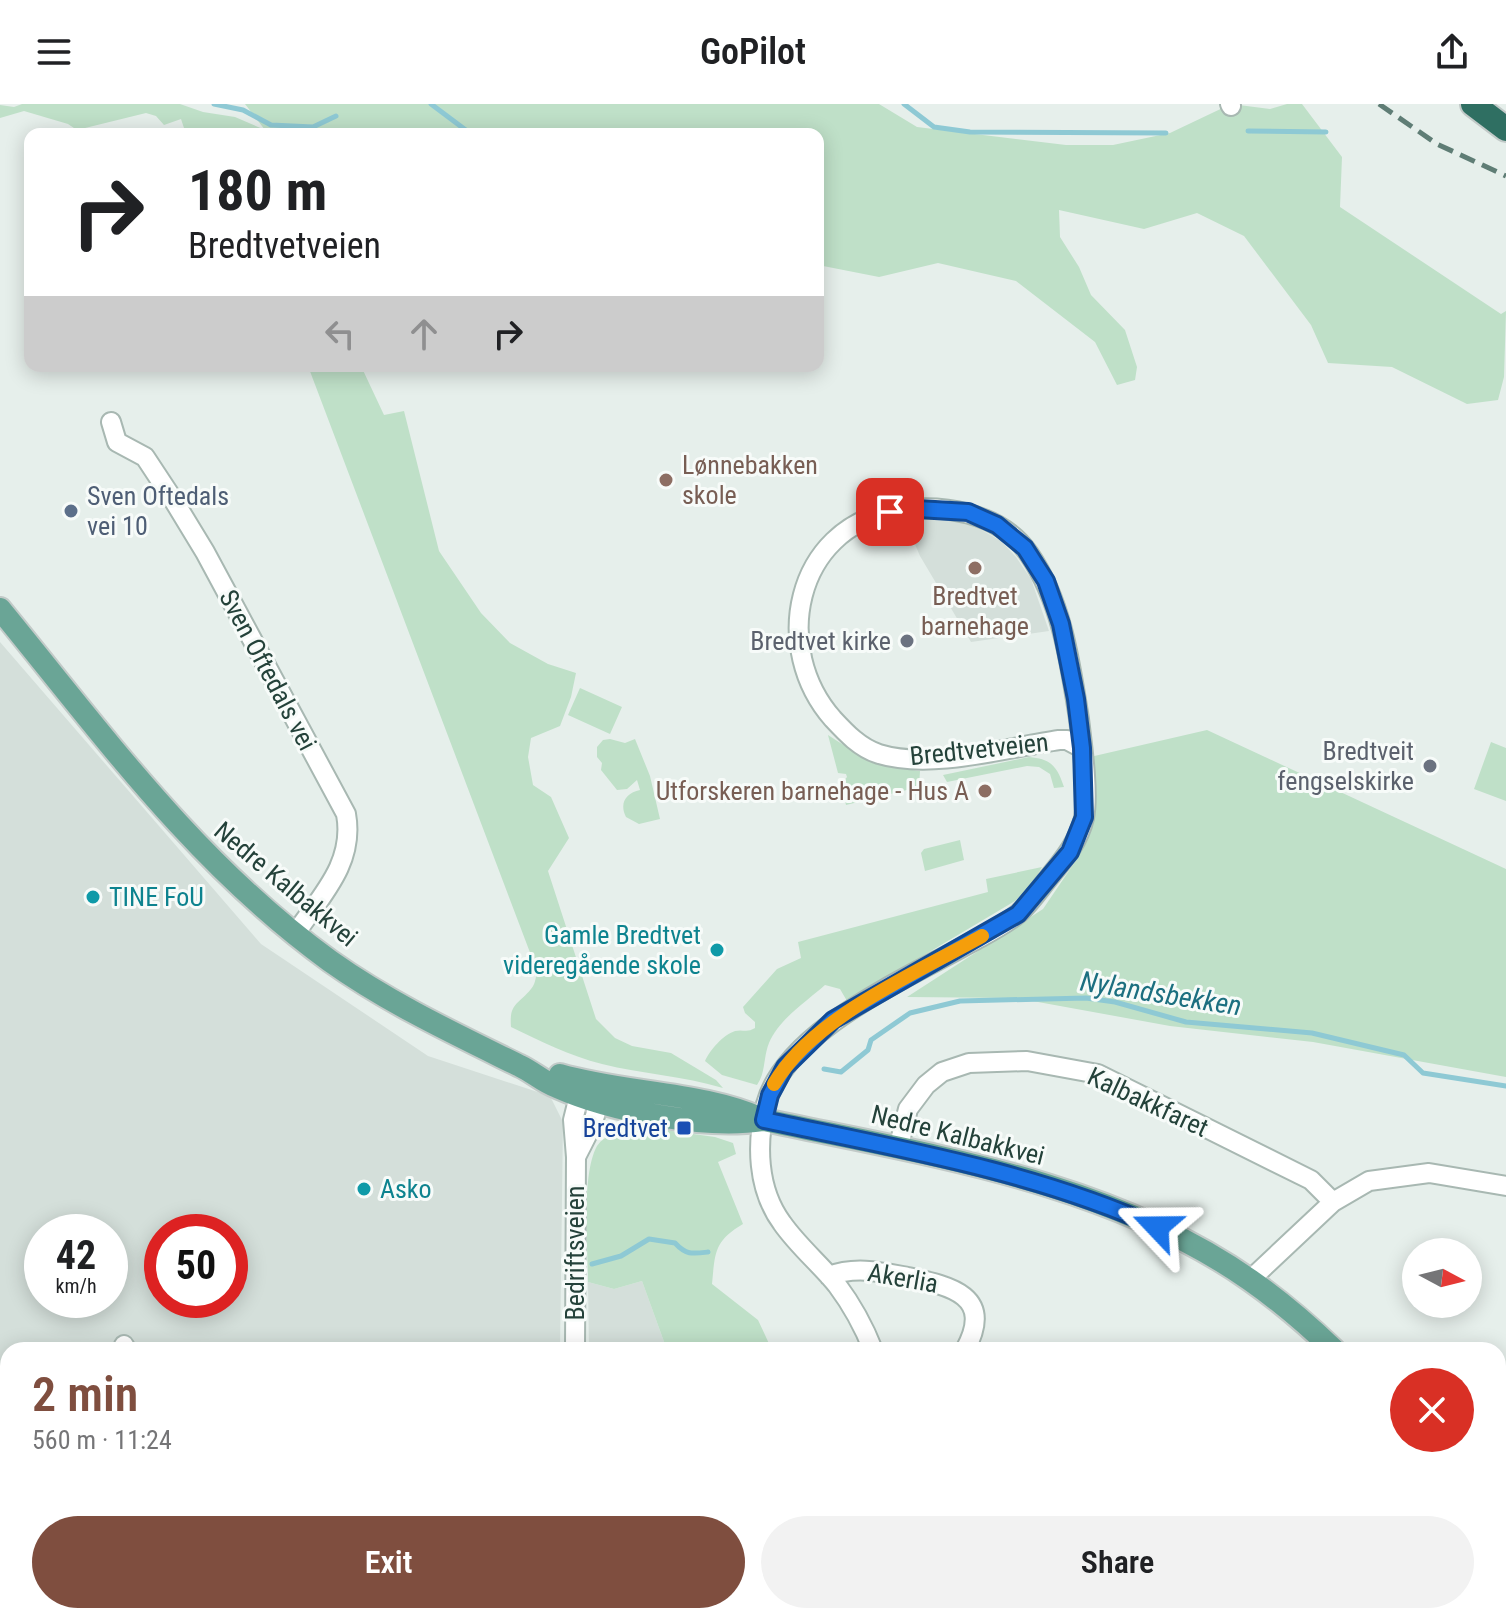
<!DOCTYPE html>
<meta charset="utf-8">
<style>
body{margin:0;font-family:"Roboto Condensed",sans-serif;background:#f2f2f2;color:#202124;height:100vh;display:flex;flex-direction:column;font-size:30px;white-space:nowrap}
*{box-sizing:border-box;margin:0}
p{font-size:26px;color:#757577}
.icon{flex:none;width:44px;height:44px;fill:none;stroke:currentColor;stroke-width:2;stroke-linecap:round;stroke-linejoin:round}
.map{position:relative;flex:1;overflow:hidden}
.sheet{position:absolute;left:0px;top:1238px;width:1506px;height:282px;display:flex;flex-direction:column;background:#fff;border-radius:24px 24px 0 0;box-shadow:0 4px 20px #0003}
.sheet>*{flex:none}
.banner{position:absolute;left:24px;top:24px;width:800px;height:244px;border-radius:16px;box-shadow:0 4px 20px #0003;background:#fff;color:#202124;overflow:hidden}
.needle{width:52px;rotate:97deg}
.buttons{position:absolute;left:1402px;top:1134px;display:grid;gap:16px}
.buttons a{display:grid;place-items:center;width:80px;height:80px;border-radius:50%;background:#fff;box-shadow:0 4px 20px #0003;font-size:40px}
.speed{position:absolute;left:24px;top:1110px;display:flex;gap:16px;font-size:40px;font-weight:700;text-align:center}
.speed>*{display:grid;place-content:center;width:104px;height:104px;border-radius:50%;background:#fff;box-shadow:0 4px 20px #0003;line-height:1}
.speed small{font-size:20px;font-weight:400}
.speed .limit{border:12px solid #d22;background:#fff;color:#111}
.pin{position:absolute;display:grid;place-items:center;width:68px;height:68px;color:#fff;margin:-34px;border-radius:16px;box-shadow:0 4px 12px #0006}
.me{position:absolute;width:88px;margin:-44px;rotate:293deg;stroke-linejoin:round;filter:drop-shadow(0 0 6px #0008)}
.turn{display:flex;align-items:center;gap:28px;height:168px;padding:0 32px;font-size:36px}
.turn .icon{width:104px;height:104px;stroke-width:2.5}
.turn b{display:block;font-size:56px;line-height:68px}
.lanes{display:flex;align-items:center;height:76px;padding:0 32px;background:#0003;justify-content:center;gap:40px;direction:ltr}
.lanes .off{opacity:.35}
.round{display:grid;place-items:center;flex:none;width:84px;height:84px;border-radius:42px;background:#f2f2f2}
.head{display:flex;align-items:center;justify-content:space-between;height:136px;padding:0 32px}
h1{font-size:48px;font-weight:600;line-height:60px;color:#7f4e3f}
.action{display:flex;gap:16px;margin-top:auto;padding:16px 32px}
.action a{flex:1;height:92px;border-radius:48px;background:#7f4e3f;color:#fff;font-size:32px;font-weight:600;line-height:92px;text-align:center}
.action a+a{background:#f2f2f2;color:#202124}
header{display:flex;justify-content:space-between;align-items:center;height:104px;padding:0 32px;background:#fff;font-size:36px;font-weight:600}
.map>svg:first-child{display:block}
.built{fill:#d4dfda;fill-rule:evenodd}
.green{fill:#bfe0c8}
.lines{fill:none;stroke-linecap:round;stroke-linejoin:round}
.stream{stroke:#8ec9d4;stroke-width:5}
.minor-casing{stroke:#a8b8b2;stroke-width:22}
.major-casing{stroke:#c2cac8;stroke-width:26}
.highway-casing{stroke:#c2cac8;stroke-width:28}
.minor{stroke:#fff;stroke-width:18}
.major{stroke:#6aa596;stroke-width:22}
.highway{stroke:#2f6f62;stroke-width:24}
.rail{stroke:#5f7d75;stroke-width:5;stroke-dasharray:16 8;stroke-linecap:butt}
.route-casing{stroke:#114b97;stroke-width:20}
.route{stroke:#1a73e8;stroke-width:14}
.slow{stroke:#f59e0b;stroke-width:14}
.education-dot{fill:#8d6e63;stroke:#f7fbf9;stroke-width:3}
.service-dot{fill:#5c6f8a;stroke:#f7fbf9;stroke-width:3}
.worship-dot{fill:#6b7280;stroke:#f7fbf9;stroke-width:3}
.culture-dot{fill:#0f9aa8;stroke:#f7fbf9;stroke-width:3}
.transit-dot{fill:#1a4fb4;stroke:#f7fbf9;stroke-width:3}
.labels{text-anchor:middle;stroke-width:6;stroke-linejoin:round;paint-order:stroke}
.education-label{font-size:26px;fill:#785e54;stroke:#f7fbf9;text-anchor:start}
.service-label{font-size:26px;fill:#4e5e75;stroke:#f7fbf9;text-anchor:start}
.worship-label{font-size:26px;fill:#5b616d;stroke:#f7fbf9;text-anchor:end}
.street-label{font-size:26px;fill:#24423a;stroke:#f7fbf9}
.culture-label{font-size:26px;fill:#0d838f;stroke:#f7fbf9;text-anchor:start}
.transit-label{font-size:26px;fill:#164399;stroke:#f7fbf9;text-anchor:end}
.water-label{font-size:28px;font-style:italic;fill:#1c6f80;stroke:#f7fbf9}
</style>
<header><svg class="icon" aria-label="menu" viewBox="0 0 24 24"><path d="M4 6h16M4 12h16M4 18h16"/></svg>GoPilot<svg class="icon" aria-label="share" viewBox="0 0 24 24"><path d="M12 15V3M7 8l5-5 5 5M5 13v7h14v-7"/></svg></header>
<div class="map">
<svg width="1506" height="1519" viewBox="0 0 1506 1519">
<rect width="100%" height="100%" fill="#e6efeb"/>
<path class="built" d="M922,412L962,415L1001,437L1016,453L1031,475L1049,527L971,538L920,452L905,417Z
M0,538L261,840L428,952L550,992L563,1018L560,1246H8V1512H445L439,1519H0ZM42,1128H110V1196H42ZM162,1128H230V1196H162Z
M642,1177L667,1246H589L588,1178L614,1185Z
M491,1512H763L766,1519H485Z"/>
<path class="green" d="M22,0H180L203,8L235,13L265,26L245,0H879L917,23L1066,41H1113L1170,29L1231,0L1270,5L1287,0H1302L1342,53L1340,103L1501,210L1506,207L1504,273L1498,296L1467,300L1392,263L1328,259L1311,221L1244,132L1197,109L1144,125L1059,106L1060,133L1079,163L1091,191L1125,226L1137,263L1135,276L1117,281L1095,238L1016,177L938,159L879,173L818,161V30H186L181,15L164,21L156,12L146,9L77,26L68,20L24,7L0,14V1L14,3Z
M308,262H361L384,311L404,307L439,447L481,509L510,539L548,560L576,569L571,593L560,622L531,634L528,653L533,681L551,693L569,734L548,767L596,915L615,934L632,942L671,949L716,976L723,984C683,972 642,970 602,960C570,952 540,937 511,923C509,899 518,901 531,885C535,881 536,873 537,867Z
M580,584L622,603L610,630L568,611Z
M1207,626L1506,765V973L1313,938L1170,922L1016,894L907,893L1043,805L1079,752L1089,716L1090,653Z
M828,631C858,651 884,663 920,667L919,683L846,701L841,680L847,673L846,670L838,669Z
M610,635L625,639L635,635L650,672L660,715L639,720L626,713C619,699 626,689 640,686L637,676L627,685L617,686L601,666L602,659L597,653V643L603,636Z
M1491,638L1506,644V697L1474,685Z
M1029,653C1051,655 1057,662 1064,683L1054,684L1050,670L1039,663L1027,662L947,678L943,671Z
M960,736L964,756L925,767L921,749L924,745Z
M1042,763L1030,783L1015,797L847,897L840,885L825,881C806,898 779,915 769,939C763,954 766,968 757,981L722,971L705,957C710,946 723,931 735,927C743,925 747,929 755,924V918L745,909L743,903L777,865L801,854L798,838L988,788L986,775Z
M635,1022L715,1033L733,1039L736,1050L718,1058L743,1120C714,1137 715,1149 712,1180L758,1216L772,1246H667L642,1177L614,1185L588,1178C588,1144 581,1071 597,1042C605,1030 622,1026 635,1022Z"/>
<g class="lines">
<path class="stream" d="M214,0L243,6L271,21L313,23L336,12
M431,0L471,30
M904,0L934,23L970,28L1166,29
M1248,27L1326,28
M824,965L841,968L868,946L871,936L910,909L960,897L1086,894L1115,898L1186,918L1312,929L1404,951L1423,969L1506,982
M592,1160L621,1152L649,1135L675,1139C686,1151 692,1150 708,1148"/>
<g class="minor-casing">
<path id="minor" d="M1230,0L1231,2
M111,318L117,338L145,353L174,397L205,448L346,710C355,759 321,792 295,830
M898,1045L908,1005L926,981L942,968L969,959L1027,957L1098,970L1311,1076L1333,1098
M829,1172C855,1162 881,1168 908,1173C950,1182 995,1191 965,1246
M1250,1176L1333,1098L1369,1077L1429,1069L1506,1082
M124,1241L126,1246
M575,1246L576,1053L573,1016L579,992L594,979C605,1005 587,1030 576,1053
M873,1246C864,1223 852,1201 837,1181C820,1160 798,1142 782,1119C757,1085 756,1039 766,1000C786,926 908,874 970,839C986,830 1005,821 1019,809C1031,798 1041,783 1051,771C1065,754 1079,736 1084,714C1089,689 1082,641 1079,615C1070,558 1062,498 1029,450C1000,408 941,399 894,407C794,425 771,545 833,615C846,629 860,644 879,650C931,666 1005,644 1059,636H1067L1082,644
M0,1356L8,1353
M318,1512L326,1519
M885,1512L887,1519
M1177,1512L1179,1519
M468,1519L474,1512
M1246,1519L1248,1512"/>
</g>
<g class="major-casing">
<path id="major" d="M0,505C103,631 196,760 330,857C389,899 455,930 520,962C533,968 543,978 557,983C611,1007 705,1025 764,1016
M560,971C625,990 704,988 764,1016C929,1051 1109,1077 1250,1176C1280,1197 1308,1221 1334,1246
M1498,1404L1506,1412"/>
</g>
<g class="highway-casing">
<path id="highway" d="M1473,0L1506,25"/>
</g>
<use href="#minor" class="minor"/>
<use href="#major" class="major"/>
<use href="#highway" class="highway"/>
<path class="rail" d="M1379,0L1437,40L1506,72"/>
</g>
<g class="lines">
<g class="route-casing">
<path id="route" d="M890,408L918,405L968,408L997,421L1025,444L1046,477L1061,520L1076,595L1082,644L1084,713L1070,748L1018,810L833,916L785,963L770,991L764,1016C896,1044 1033,1067 1157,1123"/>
</g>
<use href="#route" class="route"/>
<path class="slow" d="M774,980C813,913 915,870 982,832"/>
</g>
<g class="education-dot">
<circle cx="666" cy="376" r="8"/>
<circle cx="975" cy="464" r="8"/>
<circle cx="985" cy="687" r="8"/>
</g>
<circle class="service-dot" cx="71" cy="407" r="8"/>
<g class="worship-dot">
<circle cx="907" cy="537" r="8"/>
<circle cx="1430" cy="662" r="8"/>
</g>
<g class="culture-dot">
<circle cx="93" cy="793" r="8"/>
<circle cx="717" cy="846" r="8"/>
<circle cx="364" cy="1085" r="8"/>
</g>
<rect class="transit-dot" x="676" y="1016" width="16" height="16" rx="4"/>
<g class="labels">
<g class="education-label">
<text x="682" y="370">Lønnebakken<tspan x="682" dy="30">skole</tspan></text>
<text x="975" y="501" text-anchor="middle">Bredtvet<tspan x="975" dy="30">barnehage</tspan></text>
<text x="969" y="696" text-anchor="end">Utforskeren barnehage - Hus A</text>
</g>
<g class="service-label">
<text x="87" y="401">Sven Oftedals<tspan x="87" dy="30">vei 10</tspan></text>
</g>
<g class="worship-label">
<text x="891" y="546">Bredtvet kirke</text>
<text x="1414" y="656">Bredtveit<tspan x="1414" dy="30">fengselskirke</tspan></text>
</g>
<g class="street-label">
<text transform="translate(268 566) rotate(62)" y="9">Sven Oftedals vei</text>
<text transform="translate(979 645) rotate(-6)" y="9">Bredtvetveien</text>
<text transform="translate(286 780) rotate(40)" y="9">Nedre Kalbakkvei</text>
<text transform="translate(1148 998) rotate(25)" y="9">Kalbakkfaret</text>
<text transform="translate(958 1031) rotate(14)" y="9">Nedre Kalbakkvei</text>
<text transform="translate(575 1149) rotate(-90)" y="9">Bedriftsveien</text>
<text transform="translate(903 1174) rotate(10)" y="9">Akerlia</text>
</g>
<g class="culture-label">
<text x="109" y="802">TINE FoU</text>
<text x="701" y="840" text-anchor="end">Gamle Bredtvet<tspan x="701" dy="30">videregående skole</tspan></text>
<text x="380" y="1094">Asko</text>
</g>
<g class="transit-label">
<text x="668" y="1033">Bredtvet</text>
</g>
<g class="water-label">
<text transform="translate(1161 889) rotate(9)" y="10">Nylandsbekken</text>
</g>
</g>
</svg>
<div class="buttons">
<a><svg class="needle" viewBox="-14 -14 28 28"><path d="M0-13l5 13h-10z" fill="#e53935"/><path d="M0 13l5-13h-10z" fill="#757577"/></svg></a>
</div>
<div class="speed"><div>42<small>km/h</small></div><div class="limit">50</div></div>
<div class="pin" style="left:890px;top:408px;background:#d93025"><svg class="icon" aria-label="arrive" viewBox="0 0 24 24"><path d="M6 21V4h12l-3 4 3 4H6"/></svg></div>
<svg class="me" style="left:1157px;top:1123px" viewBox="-20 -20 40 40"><path d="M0-17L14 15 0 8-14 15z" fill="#1a73e8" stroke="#fff" stroke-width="4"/></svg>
<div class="banner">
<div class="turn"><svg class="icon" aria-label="right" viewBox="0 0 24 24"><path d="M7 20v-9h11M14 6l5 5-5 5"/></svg><div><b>180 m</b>Bredtvetveien</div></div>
<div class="lanes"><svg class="icon off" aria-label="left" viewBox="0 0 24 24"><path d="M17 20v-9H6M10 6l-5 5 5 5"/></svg><svg class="icon off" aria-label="ahead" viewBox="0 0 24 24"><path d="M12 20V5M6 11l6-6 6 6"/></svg><svg class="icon" aria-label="right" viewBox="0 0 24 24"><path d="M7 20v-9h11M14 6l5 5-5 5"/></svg></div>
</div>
<section class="sheet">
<div class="head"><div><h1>2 min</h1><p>560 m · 11:24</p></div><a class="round" style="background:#d93025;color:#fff"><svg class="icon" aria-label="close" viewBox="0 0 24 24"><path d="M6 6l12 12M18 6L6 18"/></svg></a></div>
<div class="action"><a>Exit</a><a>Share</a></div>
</section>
</div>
